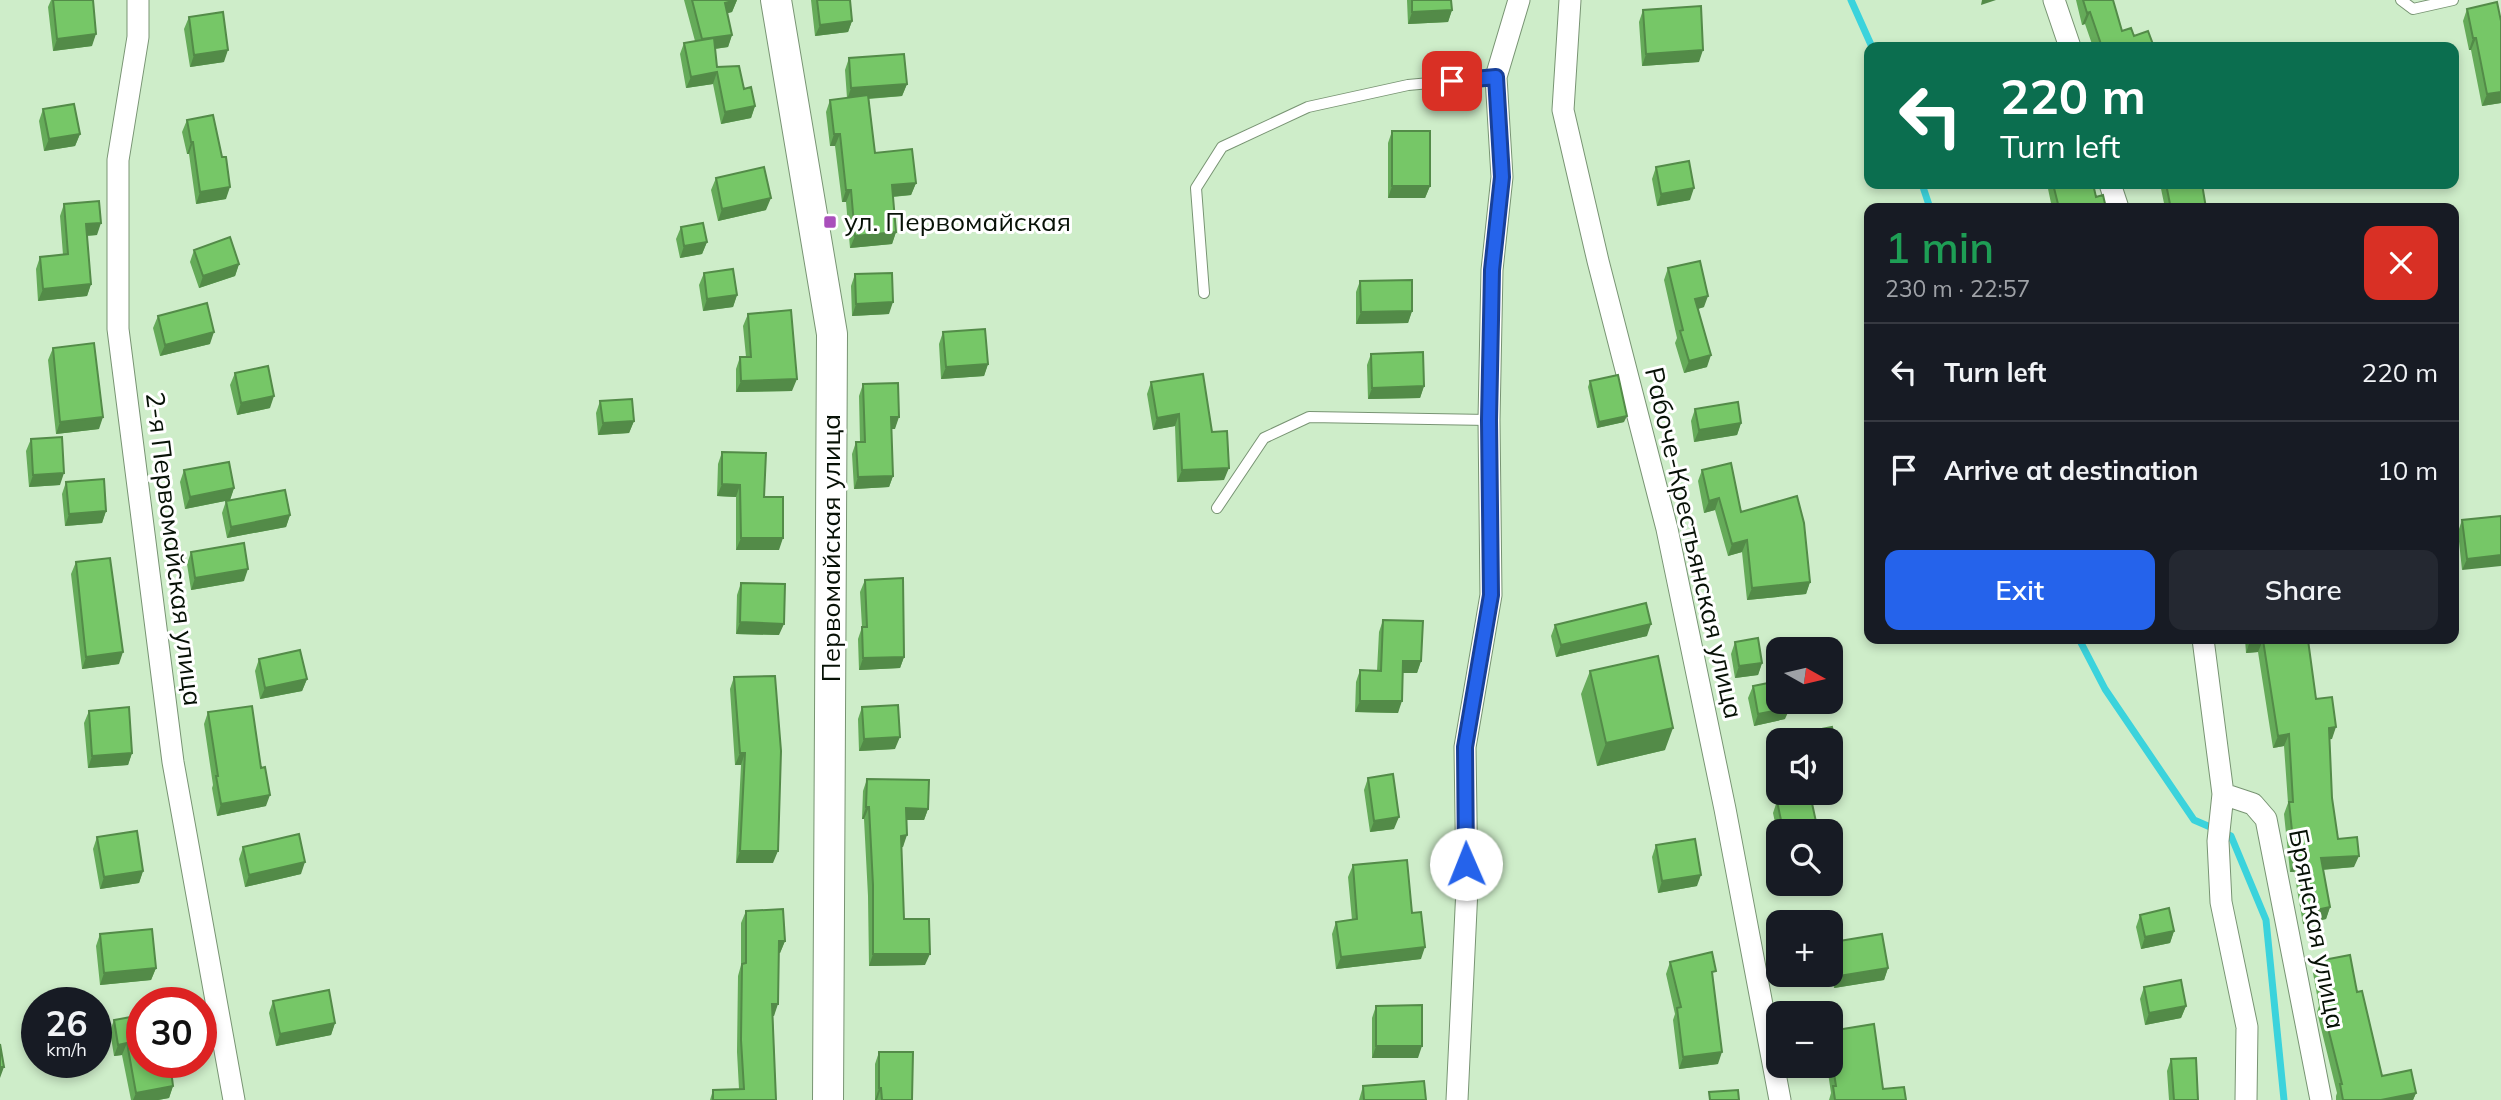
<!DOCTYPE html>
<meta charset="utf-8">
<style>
body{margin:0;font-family:Mulish,sans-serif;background:#242831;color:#f1f3f6;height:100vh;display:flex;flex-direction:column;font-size:26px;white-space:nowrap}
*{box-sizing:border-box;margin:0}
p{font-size:23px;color:#9ea1a6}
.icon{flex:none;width:38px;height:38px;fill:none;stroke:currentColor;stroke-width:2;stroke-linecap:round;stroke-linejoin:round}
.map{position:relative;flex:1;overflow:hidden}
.panel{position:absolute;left:1864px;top:203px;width:595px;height:441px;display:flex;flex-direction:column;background:#171b24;border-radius:14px;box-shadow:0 4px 10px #0003}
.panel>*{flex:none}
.guide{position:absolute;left:1864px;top:42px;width:595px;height:147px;border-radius:14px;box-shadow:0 4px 10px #0003;background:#0b6e4f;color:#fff;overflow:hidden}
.needle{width:46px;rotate:98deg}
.fabs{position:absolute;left:1766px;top:637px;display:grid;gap:14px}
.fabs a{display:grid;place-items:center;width:77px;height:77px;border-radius:14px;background:#171b24;box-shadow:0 4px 10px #0003;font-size:35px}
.speed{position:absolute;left:21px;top:987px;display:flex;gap:14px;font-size:35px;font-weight:700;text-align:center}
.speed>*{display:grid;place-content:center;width:91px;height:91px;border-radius:50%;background:#171b24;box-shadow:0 4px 10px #0003;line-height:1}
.speed small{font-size:18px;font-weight:400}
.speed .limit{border:10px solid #d22;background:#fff;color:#111}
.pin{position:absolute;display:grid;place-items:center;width:60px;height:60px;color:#fff;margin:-30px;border-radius:14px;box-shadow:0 4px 10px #0006}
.me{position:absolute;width:77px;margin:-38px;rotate:359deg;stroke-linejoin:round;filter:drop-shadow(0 0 5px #0008)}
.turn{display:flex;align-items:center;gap:24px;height:147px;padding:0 21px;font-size:32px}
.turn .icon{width:91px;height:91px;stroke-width:2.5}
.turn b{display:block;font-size:49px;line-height:60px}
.round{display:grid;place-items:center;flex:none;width:74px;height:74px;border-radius:14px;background:#242831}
.overview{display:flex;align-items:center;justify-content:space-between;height:119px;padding:0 21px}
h1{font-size:42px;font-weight:600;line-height:52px;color:#1e9e55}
.cta{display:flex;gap:14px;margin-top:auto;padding:14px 21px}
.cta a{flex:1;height:80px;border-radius:14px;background:#2563eb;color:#fff;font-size:28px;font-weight:600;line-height:80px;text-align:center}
.cta a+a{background:#242831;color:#f1f3f6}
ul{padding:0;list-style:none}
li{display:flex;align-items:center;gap:21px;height:98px;padding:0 21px;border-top:2px solid #363941}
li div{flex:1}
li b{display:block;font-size:26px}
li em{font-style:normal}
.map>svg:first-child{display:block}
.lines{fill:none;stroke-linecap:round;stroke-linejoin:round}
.stream{stroke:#3bd3dc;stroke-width:7}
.lane-casing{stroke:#789473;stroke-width:12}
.street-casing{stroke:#789473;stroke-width:23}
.secondary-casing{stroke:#789473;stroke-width:32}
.lane{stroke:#fff;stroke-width:10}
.street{stroke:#fff;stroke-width:21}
.secondary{stroke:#fff;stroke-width:30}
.wall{fill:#65ab59}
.shaded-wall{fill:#538b48}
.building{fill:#76c767;stroke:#538b48;stroke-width:2}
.route-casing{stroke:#184099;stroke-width:18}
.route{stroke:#2563eb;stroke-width:12}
.poi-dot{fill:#a94fbb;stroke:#fff;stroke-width:2.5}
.labels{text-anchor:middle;stroke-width:6;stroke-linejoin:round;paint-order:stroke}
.poi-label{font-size:26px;fill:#071106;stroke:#fff;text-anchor:start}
.street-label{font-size:26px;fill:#071106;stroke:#fff}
</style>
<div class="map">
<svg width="2501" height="1100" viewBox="0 0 2501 1100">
<rect width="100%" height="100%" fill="#ceedc9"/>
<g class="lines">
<path class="stream" d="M1851,0L1872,47
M1922,184L1930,208
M2079,639L2105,689L2194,820L2231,836L2266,920L2284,1100"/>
<g class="lane-casing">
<path id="lane" d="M2401,0L2413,9L2453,0
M1204,293L1196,188L1222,147L1308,107L1408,85L1496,77
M1217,508L1264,438L1309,417L1489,420"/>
</g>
<g class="street-casing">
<path id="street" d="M138,0V37L118,160V329L173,762L234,1100
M1570,0L1563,110L1598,261L1667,529L1725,809L1780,1100
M2054,0L2070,47
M2110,184L2118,208
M2203,639L2223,794L2218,841L2221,902L2247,1027L2246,1100
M2223,794L2253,804L2266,819L2321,1100
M1457,1100L1467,888L1465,747L1491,595L1489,420L1492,270L1502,177L1496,77L1519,0"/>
</g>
<g class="secondary-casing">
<path id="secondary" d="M776,0L832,334L828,1100"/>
</g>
<use href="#lane" class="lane"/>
<use href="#street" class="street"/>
<use href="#secondary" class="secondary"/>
</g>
<path class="wall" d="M51,0H93L92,46L53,51L48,7Z
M684,0H737L732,12L727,13L732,35L728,47L715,49L717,67L744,89L755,106L751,118L721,124L713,84L686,88L680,54L684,43L695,41Z
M811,0H850L852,21L848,32L815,36Z
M1407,0H1451L1452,10L1448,22L1408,24Z
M2076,0H2113L2122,31L2134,36L2154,47H2093L2085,24L2082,25Z
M2467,9L2501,21V103L2482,106L2471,50H2469L2463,21Z
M1643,10L1699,62L1642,66L1639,22Z
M189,17L224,62L190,67L184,29Z
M849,58L907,84L902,96L869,99L875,153L916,183L911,195L893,197L896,232L892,244L850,248L846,202H842L835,146H830L826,112L830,100L847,98L845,70Z
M43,109L80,134L75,146L44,151L39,121Z
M187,120L222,157L226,199L196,204L189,154H187L182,132Z
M1392,131L1430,186L1425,198H1388V143Z
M1656,167L1690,200L1657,206L1652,179Z
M716,178L766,210L718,221L711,190Z
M2047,184H2093L2096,197L2106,208H2052Z
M2160,184H2202L2206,208H2165Z
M64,204L97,235L87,236L91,284L87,296L38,301L36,269L40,257L63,255L60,216Z
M681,227L707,242L702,254L680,258L676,239Z
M194,250L239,264L235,276L199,288L190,262Z
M1668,268L1704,307L1698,309L1707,367L1684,373L1675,343L1677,338L1664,280Z
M704,273L737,295L733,307L703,311L699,285Z
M855,274L889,314L852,316L851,286Z
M1360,281L1412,311L1408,323L1356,324V292Z
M748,314L792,391L736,392V369L740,357H746L743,326Z
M158,316L210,344L160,356L153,328Z
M943,332L988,364L984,376L941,379L939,344Z
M53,348L99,429L56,434L48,360Z
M1371,354L1424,386L1420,398L1368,399L1367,365Z
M235,373L270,408L237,415L230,385Z
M1590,381L1624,422L1597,428L1588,387Z
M1151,382L1212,432L1224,480L1177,482L1175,426L1153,430L1147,394Z
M863,384L895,429H891L893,476L889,487L854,489L852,454L856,442H860L859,396Z
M600,401L634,421L629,433L598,435L596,413Z
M1695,409L1741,423L1737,435L1694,442L1691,421Z
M31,439L60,485L29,487L26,451Z
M722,452L764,497L779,550H736V497L717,496L718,464Z
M184,470L234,488L230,500L185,509L180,482Z
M1702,470L1741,512L1810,582L1806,594L1747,600L1742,552L1728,556L1715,510L1704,513L1698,481Z
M66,482L106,511L102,523L65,526L62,494Z
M226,501L290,515L286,527L227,538L222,513Z
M2501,516L2462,570L2458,532L2462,520Z
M191,552L244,581L191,590L187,564Z
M76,562L119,664L82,669L71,574Z
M865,580L904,657L900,668L859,670L858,639L862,627L860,592Z
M741,583L779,635L736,634L737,595Z
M1383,620L1421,661L1417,673H1403L1398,713L1355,712L1356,682L1360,670L1377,671L1379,632Z
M1555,625L1647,636L1556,657L1551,636Z
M2245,639H2304L2316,699L2332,739H2329L2332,798L2338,839L2354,867L2323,870L2330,907L2326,919L2303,924L2294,872H2290L2284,814L2288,803L2284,746L2273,748L2258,652L2246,653Z
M1735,642L1762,663L1758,675L1735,678L1731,654Z
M259,659L307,679L302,691L260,699L255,671Z
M1590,671L1665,750L1597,766L1581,694Z
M734,677L773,863H736L741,765H735L730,689Z
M1753,686L1785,719L1754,726L1748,698Z
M862,707L895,749L859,751L858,719Z
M89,711L132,753L128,765L88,768L84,723Z
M208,712L266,806L217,816L212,788L213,785L204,724Z
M1368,778L1394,829L1370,832L1364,790Z
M867,779L928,809L924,820H906L903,847H901L904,919L925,965L869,966L868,896L864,819H862L863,791Z
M1777,801L1818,831H1778V837L1773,813Z
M97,837L143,871L139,883L100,889L93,849Z
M1656,845L1697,886L1658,893L1652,857Z
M243,847L301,874L245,887L239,859Z
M1353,865L1412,913L1421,959L1336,969L1332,934L1336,922L1352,920L1348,877Z
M746,911L785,941L780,953H779L774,1016H773L776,1100H710L713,1090L739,1089L737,1052L738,976L741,965V923Z
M2140,915L2174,931L2170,943L2141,949L2136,927Z
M100,934L156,968L151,980L100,985L96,946Z
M1833,942L1888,968L1884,980L1834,988L1830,965V948Z
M2318,961L2357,992L2382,1076L2416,1093L2413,1100H2336V1096L2337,1093L2317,1012L2319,1006L2313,973Z
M1670,962L1713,980L1718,1064L1679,1069L1673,1020L1675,1014L1666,974Z
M2144,987L2186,1006L2181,1018L2145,1025L2140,999Z
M273,1001L335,1023L331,1035L276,1046L269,1013Z
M1376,1006L1418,1058H1372V1018Z
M114,1020L173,1086L169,1098L158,1100H131L122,1055L114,1056L110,1031Z
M1830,1031L1883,1089L1906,1100H1829L1831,1093L1827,1066H1830Z
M879,1052L912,1100H875V1064Z
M2171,1059L2198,1100H2169L2167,1071Z
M1363,1086L1426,1100H1359Z"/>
<path class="shaded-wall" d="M737,0L732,12L721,15L725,3Z
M1982,0H1996L1981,5Z
M1452,10L1448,22L1408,24L1412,12Z
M2090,12L2085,24L2082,25L2087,13Z
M852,21L848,32L815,36L820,25Z
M96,34L92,46L53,51L57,39Z
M732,35L728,47L698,51L702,39Z
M2473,38H2476L2471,50H2469Z
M228,50L224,62L190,67L194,55Z
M1703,50L1699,62L1642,66L1646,54Z
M717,72L713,84L686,88L691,77Z
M907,84L902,96L847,100L851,88Z
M2501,92V103L2482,106L2487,94Z
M755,106L751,118L721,124L725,112Z
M80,134L75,146L44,151L49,139Z
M834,134H840L835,146H830Z
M191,142H193L189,154H187Z
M916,183L911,195L888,197L892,185Z
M2138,184H2150L2136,187Z
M1392,186H1430L1425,198H1388Z
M230,187L226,199L196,204L200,192Z
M1694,188L1690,200L1657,206L1661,194Z
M846,190H851L846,202H842Z
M771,198L766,210L718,221L722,209Z
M2170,204H2181L2179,208H2169Z
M101,223L97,235L81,236L86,224Z
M896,232L892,244L850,248L855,236Z
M707,242L702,254L680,258L684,246Z
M239,264L235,276L199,288L203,276Z
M91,284L87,296L38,301L43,289Z
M737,295L733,307L703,311L707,299Z
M1708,296L1704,307L1690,311L1695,299Z
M893,302L889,314L852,316L856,304Z
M1412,311L1408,323L1356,324L1361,312Z
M214,332L210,344L160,356L165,345Z
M1711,355L1707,367L1684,373L1689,361Z
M988,364L984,376L941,379L946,367Z
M797,379L792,391L736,392L741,381Z
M1424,386L1420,398L1368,399L1372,388Z
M274,396L270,408L237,415L241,403Z
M1179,414L1175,426L1153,430L1157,418Z
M1627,416L1624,422L1597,428L1599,422Z
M103,417L99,429L56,434L60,422Z
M891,417H899L895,429H886Z
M634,421L629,433L598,435L603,423Z
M1741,423L1737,435L1694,442L1699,430Z
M1229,468L1224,480L1177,482L1182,470Z
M64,473L60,485L29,487L33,475Z
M893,476L889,487L854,489L858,477Z
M722,484L740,485L736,497L717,496Z
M234,488L230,500L185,509L190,497Z
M1719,498L1715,510L1704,513L1709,501Z
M106,511L102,523L65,526L69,514Z
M290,515L286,527L227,538L231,527Z
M741,538H783L779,550H736Z
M1747,540L1742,552L1728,556L1732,544Z
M2501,555V566L2462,570L2467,559Z
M248,569L244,581L191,590L195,578Z
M1810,582L1806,594L1747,600L1752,588Z
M740,622L784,624L779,635L736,634Z
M1651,624L1647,636L1556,657L1561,645Z
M2263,640L2258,652L2246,653L2250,641Z
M123,652L119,664L82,669L86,657Z
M904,657L900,668L859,670L863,658Z
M1403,661H1421L1417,673H1399Z
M1762,663L1758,675L1735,678L1739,666Z
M307,679L302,691L260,699L265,688Z
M1360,701H1402L1398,713L1355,712Z
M1790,708L1785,719L1754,726L1758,714Z
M2336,727L2332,739L2324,740L2329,728Z
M1673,728L1665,750L1597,766L1606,743Z
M2289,734L2284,746L2273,748L2278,736Z
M900,737L895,749L859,751L864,739Z
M132,753L128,765L88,768L92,756Z
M740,753H745L741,765H735Z
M1838,759L1833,771H1830V760Z
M270,795L266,806L217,816L221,804Z
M866,807H869L864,819H862Z
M906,808L928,809L924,820H901Z
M1399,817L1394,829L1370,832L1374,821Z
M1787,824L1785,831H1780L1782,825Z
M907,835L903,847L897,848L901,836Z
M740,851H778L773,863H736Z
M2359,856L2354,867L2317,870L2321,858Z
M2295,860H2298L2294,872H2290Z
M305,862L301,874L245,887L249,875Z
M143,871L139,883L100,889L104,877Z
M1701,875L1697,886L1658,893L1662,881Z
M1788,884H1823L1822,886L1786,888Z
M2330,907L2326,919L2303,924L2307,912Z
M2174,931L2170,943L2141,949L2145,937Z
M779,941H785L780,953H775Z
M1425,947L1421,959L1336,969L1341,957Z
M873,954H930L925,965L869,966Z
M156,968L151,980L100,985L104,973Z
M1888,968L1884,980L1834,988L1839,976Z
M772,1004H778L774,1016H768Z
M2186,1006L2181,1018L2145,1025L2149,1013Z
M335,1023L331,1035L276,1046L280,1034Z
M127,1043L122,1055L114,1056L118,1045Z
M1376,1046H1422L1418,1058H1372Z
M1722,1052L1718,1064L1679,1069L1683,1057Z
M0,1067H4L0,1078Z
M173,1086L169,1098L158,1100H133L136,1093Z
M879,1088H881L877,1100H875Z
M2416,1093L2413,1100H2381Z"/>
<path class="building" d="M53,0H93L96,34L57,39Z
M692,0H736L725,3L732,35L702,39Z
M817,0H850L852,21L820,25Z
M1412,0H1451L1452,10L1412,12Z
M2083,0H2113L2122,31L2131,28L2134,36L2148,31L2154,47H2102L2090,12L2087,13Z
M2497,2L2501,21V92L2487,94L2476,38H2473L2467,9Z
M1701,6L1703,50L1646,54L1643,10Z
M223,12L228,50L194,55L189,17Z
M714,38L717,67L739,66L744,89L751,87L755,106L725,112L717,72L691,77L684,43Z
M904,54L907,84L851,88L849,58Z
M868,95L875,153L912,149L916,183L892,185L896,232L855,236L851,190H846L840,134H834L830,100Z
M74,104L80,134L49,139L43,109Z
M213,115L222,157H226L230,187L200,192L193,142H191L187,120Z
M1392,131H1430V186H1392Z
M1689,161L1694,188L1661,194L1656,167Z
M764,167L771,198L722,209L716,178Z
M2053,184H2093L2096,197L2103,195L2106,208H2059Z
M2166,184H2202L2206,208H2182L2181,204H2170Z
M99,201L101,223L86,224L91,284L43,289L40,257L68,254L64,204Z
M703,223L707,242L684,246L681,227Z
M230,237L239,264L203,276L194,250Z
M1700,261L1708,296L1695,299L1711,355L1689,361L1680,331L1683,330L1668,268Z
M733,269L737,295L707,299L704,273Z
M892,273L893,302L856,304L855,274Z
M1412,280V311L1361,312L1360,281Z
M207,303L214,332L165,345L158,316Z
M791,310L797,379L741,381L740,357H751L748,314Z
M985,329L988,364L946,367L943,332Z
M94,343L103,417L60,422L53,348Z
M1423,352L1424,386L1372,388L1371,354Z
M268,366L274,396L241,403L235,373Z
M1203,374L1212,432L1227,431L1229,468L1182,470L1179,414L1157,418L1151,382Z
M1618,375L1627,416L1599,422L1590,381Z
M898,383L899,417H891L893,476L858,477L856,442H865L863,384Z
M632,399L634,421L603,423L600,401Z
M1738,402L1741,423L1699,430L1695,409Z
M62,437L64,473L33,475L31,439Z
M722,452L766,453L764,497H783V538H741L740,485L722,484Z
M229,462L234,488L190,497L184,470Z
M1731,463L1741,512L1797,496L1804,523L1810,582L1752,588L1747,540L1732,544L1719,498L1709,501L1702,470Z
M104,479L106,511L69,514L66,482Z
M285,490L290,515L231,527L226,501Z
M2501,516V555L2467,559L2462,520Z
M244,543L248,569L195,578L191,552Z
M110,558L123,652L86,657L76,562Z
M903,578L904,657L863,658L862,627H867L865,580Z
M741,583L785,584L784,624L740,622Z
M1646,603L1651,624L1561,645L1555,625Z
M1383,620L1423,621L1421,661H1403L1402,701H1360V670L1381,671Z
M1758,638L1762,663L1739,666L1735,642Z
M2250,639H2304V640H2308L2316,699L2332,697L2336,727L2329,728L2332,798L2338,839L2357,837L2359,856L2321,858L2330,907L2307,912L2298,860H2295L2289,802H2293L2289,734L2278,736L2263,640L2250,641Z
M300,650L307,679L265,688L259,659Z
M1658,656L1673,728L1606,743L1590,671Z
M775,676L781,751L778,851H740L745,753H740L734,677Z
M1778,681V702H1788L1790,708L1758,714L1753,686Z
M898,705L900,737L864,739L862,707Z
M252,706L261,768L265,767L270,795L221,804L216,776H218L208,712Z
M129,707L132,753L92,756L89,711Z
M1832,727L1838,759L1830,760V740H1797L1796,734Z
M1393,774L1399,817L1374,821L1368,778Z
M867,779L929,780L928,809L906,808L907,835L901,836L904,919H929L930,954H873V885L869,807H866Z
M1810,794L1818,831H1788L1787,824L1782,825L1777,801Z
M137,831L143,871L104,877L97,837Z
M299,834L305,862L249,875L243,847Z
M1695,839L1701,875L1662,881L1656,845Z
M1407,860L1412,913L1421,912L1425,947L1341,957L1336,922L1357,919L1353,865Z
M2169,908L2174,931L2145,937L2140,915Z
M783,909L785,941H779L778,1004H772L776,1100H713V1090L744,1089L741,1040L742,964L746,963V911Z
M152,929L156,968L104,973L100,934Z
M1882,934L1888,968L1839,976L1833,942Z
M1712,952L1716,971L1712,972L1722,1052L1683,1057L1677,1008L1681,1007L1670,962Z
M2350,955L2357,992L2362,991L2382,1076L2411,1070L2416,1093L2381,1100H2343L2340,1084H2342L2321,1000L2324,999L2318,961Z
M2181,980L2186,1006L2149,1013L2144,987Z
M329,990L335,1023L280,1034L273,1001Z
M1422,1005V1046H1376V1006Z
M142,1015V1062H170L173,1086L136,1093L127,1043L118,1045L114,1020Z
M1874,1024L1883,1089L1904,1087L1906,1100H1835L1833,1086H1836L1830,1048V1031Z
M0,1044L4,1067H0Z
M879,1052H913L912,1100H882L881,1088H879Z
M2196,1058L2198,1100H2174L2171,1059Z
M1424,1081L1426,1100H1364L1363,1086Z
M1738,1090L1739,1100H1710L1709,1092Z"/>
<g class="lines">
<g class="route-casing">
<path id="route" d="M1452,81L1496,77L1502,177L1492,270L1489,420L1491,595L1465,747L1466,864"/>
</g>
<use href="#route" class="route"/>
</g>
<rect class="poi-dot" x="823" y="215" width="14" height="14" rx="3.5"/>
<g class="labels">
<g class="poi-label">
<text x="844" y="231">ул. Первомайская</text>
</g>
<g class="street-label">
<text transform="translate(1694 543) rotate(77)" y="9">Рабоче-Крестьянская улица</text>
<text transform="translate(831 548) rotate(-90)" y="9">Первомайская улица</text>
<text transform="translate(174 549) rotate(83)" y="9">2-я Первомайская улица</text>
<text transform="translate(2317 929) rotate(79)" y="9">Брянская улица</text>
</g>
</g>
</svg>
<div class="fabs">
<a><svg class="needle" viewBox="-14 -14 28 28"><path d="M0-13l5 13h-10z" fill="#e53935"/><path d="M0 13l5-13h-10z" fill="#9ea1a6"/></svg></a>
<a><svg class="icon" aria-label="sound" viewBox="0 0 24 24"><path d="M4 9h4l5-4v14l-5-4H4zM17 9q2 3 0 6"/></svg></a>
<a><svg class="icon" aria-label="search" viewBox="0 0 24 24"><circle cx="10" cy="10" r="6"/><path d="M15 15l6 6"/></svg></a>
<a>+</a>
<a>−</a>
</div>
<div class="speed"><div>26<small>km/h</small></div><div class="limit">30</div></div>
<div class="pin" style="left:1452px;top:81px;background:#d93025"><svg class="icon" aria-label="arrive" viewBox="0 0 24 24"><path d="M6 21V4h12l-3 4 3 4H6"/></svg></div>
<svg class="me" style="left:1466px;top:864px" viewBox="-20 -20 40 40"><circle r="19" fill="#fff"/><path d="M0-13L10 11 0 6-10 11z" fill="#2563eb"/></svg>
<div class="guide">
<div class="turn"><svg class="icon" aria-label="left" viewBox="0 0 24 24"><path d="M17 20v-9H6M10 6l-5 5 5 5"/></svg><div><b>220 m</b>Turn left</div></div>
</div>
<section class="panel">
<div class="overview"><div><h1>1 min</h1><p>230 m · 22:57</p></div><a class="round" style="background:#d93025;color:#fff"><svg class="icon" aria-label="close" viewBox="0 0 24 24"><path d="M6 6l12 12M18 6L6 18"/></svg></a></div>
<ul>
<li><svg class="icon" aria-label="left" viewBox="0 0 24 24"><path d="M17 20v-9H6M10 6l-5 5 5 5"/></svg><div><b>Turn left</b></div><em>220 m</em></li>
<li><svg class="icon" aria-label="arrive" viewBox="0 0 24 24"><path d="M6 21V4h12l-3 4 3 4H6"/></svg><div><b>Arrive at destination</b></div><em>10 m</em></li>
</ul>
<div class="cta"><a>Exit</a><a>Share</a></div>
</section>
</div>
